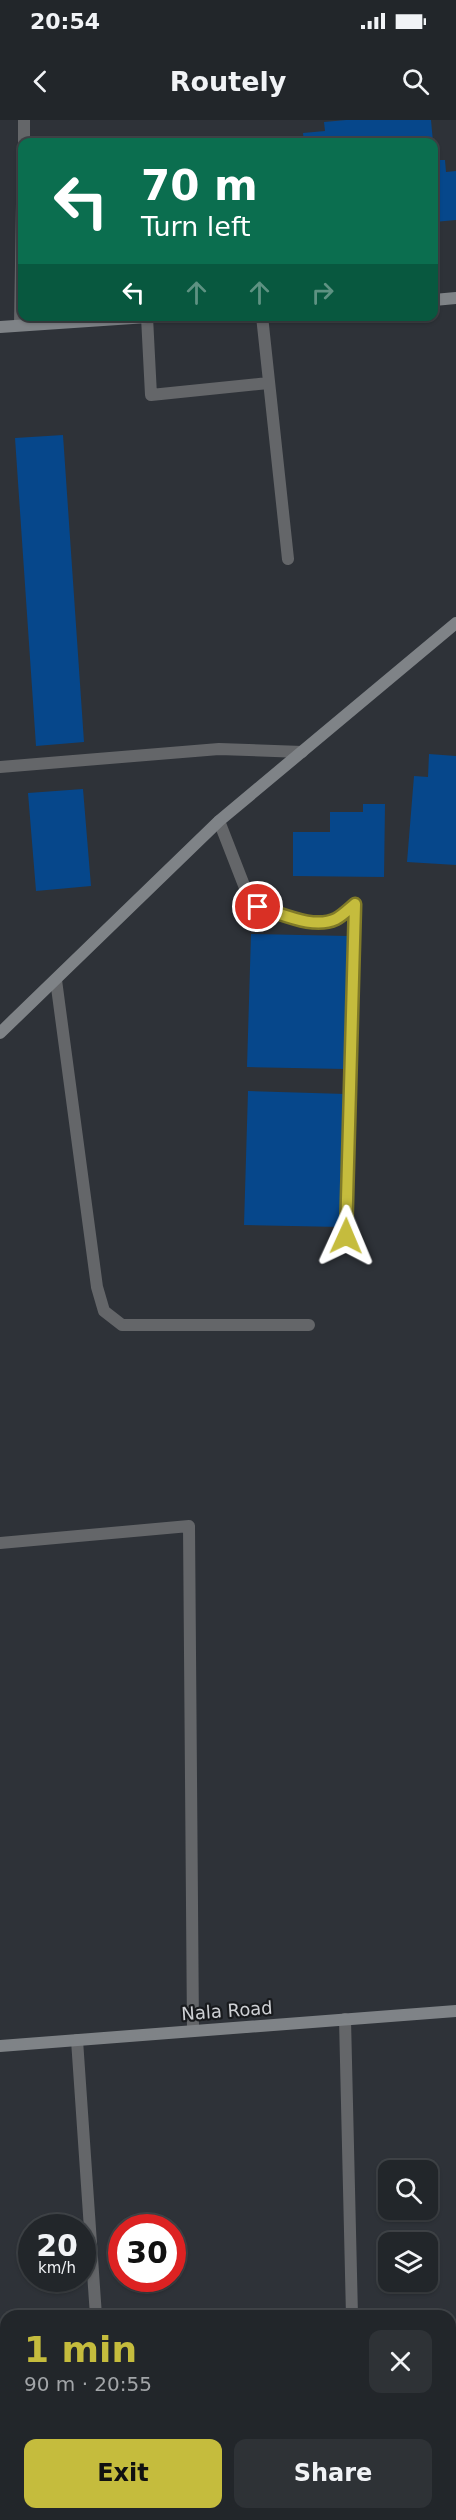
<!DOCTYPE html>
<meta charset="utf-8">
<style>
body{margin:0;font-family:"DejaVu Sans",sans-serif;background:#2e3236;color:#f1f3f6;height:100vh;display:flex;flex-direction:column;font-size:22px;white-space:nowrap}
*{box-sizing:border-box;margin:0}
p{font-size:20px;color:#a2a5a8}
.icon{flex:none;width:33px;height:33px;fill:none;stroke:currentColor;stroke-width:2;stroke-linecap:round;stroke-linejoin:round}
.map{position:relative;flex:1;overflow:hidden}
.drawer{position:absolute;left:0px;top:2190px;width:456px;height:210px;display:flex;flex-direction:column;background:#22262a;border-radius:18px 18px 0 0;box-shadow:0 2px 4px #0004,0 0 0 2px #3f4347}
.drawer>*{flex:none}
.guide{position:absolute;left:18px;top:18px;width:420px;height:183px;border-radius:12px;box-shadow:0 2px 4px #0004,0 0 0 2px #3f4347;background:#0b6e4f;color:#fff;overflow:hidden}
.controls{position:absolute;left:378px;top:2040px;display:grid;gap:12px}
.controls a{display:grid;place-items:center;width:60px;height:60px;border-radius:12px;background:#22262a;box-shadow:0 2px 4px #0004,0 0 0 2px #3f4347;font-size:30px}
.speed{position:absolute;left:18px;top:2094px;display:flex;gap:12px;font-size:30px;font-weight:700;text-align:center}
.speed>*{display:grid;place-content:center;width:78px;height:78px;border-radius:50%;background:#22262a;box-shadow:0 2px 4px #0004,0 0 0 2px #3f4347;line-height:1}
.speed small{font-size:15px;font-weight:400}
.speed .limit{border:9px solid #d22;background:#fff;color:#111}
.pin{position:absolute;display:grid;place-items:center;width:51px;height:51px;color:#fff;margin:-26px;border:3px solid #fff;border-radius:50%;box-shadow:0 2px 6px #0007}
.me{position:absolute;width:66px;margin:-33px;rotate:1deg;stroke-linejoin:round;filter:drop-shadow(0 0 4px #0008)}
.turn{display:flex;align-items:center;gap:21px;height:126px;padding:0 24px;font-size:27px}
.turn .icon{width:78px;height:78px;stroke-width:2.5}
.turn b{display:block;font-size:42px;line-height:51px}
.lanes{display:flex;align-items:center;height:57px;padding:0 24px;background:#0003;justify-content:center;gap:30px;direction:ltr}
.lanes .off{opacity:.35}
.round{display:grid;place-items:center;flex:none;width:63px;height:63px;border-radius:12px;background:#2e3236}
.summary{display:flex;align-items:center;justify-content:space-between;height:102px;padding:0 24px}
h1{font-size:36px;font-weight:600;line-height:45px;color:#c5bc3d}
.cta{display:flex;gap:12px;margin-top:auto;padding:12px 24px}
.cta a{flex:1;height:69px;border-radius:12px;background:#c5bc3d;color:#111;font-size:24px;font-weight:600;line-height:69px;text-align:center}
.cta a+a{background:#2e3236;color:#f1f3f6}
.status{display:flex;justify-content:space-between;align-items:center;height:42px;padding:0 30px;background:#22262a;direction:ltr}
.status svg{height:16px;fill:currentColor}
header{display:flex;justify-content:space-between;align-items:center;height:78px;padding:0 24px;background:#22262a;font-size:27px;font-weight:600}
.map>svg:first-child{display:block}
.building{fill:#06478b}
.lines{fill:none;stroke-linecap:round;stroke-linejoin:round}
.lane{stroke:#646669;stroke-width:12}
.street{stroke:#646669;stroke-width:12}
.secondary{stroke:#7f8387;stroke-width:12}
.route-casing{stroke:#807a28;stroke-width:15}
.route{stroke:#c5bc3d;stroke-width:10}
.labels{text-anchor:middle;stroke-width:4.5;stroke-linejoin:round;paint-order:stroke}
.street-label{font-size:18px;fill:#cfd1d5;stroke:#181a1d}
</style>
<div class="status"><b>20:54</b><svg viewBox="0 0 49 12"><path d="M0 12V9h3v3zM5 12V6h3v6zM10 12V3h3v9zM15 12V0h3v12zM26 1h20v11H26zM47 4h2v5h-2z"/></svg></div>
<header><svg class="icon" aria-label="back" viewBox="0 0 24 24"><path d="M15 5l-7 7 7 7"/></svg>Routely<svg class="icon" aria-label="search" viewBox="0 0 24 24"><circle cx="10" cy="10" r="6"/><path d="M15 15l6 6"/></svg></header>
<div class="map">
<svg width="456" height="2400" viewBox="0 0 456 2400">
<rect width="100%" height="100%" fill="#2e3238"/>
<path class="building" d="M346,0H431L433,22H304L303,13L325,11L324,2Z
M434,40H445L446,52L456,51V100L434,102Z
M63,315L84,622L36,626L15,318Z
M429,634L456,636V745L407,742L414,656L428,657Z
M83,669L91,766L36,771L28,673Z
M363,684H385L384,757L293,756V712H330V692H363Z
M251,814L348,816L345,949L247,947Z
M248,971L346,974L341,1107L244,1105Z"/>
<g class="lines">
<path class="lane" d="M24,22V0
M262,196L288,439
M147,197L151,275L268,263
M20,205L22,83"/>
<path class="street" d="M0,647L219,629L302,632
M219,701L247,773L258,787L310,802L325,803L337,798L355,784
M56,860L97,1167L104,1191L122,1205H309
M346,1116L355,784
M0,1423L189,1406L193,1911
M345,1899L352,2196
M77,1920L96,2196
M450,2372H456
M0,2395L13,2394"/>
<path class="secondary" d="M434,180L456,178
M0,207L162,196
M0,913L219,701L456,503
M0,1926L456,1891"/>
</g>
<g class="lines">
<g class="route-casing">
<path id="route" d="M258,787C281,793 313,810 336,799C343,795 349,789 355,784L346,1116"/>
</g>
<use href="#route" class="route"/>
</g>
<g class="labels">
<g class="street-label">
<text transform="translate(227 1891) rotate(-4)" y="6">Nala Road</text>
</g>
</g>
</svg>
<div class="controls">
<a><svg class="icon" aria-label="search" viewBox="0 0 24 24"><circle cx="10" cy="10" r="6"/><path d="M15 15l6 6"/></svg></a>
<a><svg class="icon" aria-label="layers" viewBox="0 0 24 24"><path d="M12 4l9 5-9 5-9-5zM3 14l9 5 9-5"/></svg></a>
</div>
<div class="speed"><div>20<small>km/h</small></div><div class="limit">30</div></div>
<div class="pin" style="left:258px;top:787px;background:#d93025"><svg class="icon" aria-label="arrive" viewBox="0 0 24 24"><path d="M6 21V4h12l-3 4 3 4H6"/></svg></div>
<svg class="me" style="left:346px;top:1116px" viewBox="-20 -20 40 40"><path d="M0-17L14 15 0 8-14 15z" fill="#c5bc3d" stroke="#fff" stroke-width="4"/></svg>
<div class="guide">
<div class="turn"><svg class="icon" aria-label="left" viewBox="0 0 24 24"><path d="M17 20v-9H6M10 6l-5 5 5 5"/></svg><div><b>70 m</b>Turn left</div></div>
<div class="lanes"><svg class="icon" aria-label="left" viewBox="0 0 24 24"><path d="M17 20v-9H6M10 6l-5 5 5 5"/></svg><svg class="icon off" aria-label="ahead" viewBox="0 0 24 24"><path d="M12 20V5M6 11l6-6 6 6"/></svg><svg class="icon off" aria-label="ahead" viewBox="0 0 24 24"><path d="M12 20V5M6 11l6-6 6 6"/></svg><svg class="icon off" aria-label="right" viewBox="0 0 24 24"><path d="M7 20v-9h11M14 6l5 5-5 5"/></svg></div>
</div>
<section class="drawer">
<div class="summary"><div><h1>1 min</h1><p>90 m · 20:55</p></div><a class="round"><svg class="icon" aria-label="close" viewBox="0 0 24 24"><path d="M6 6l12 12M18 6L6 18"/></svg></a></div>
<div class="cta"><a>Exit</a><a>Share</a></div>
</section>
</div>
